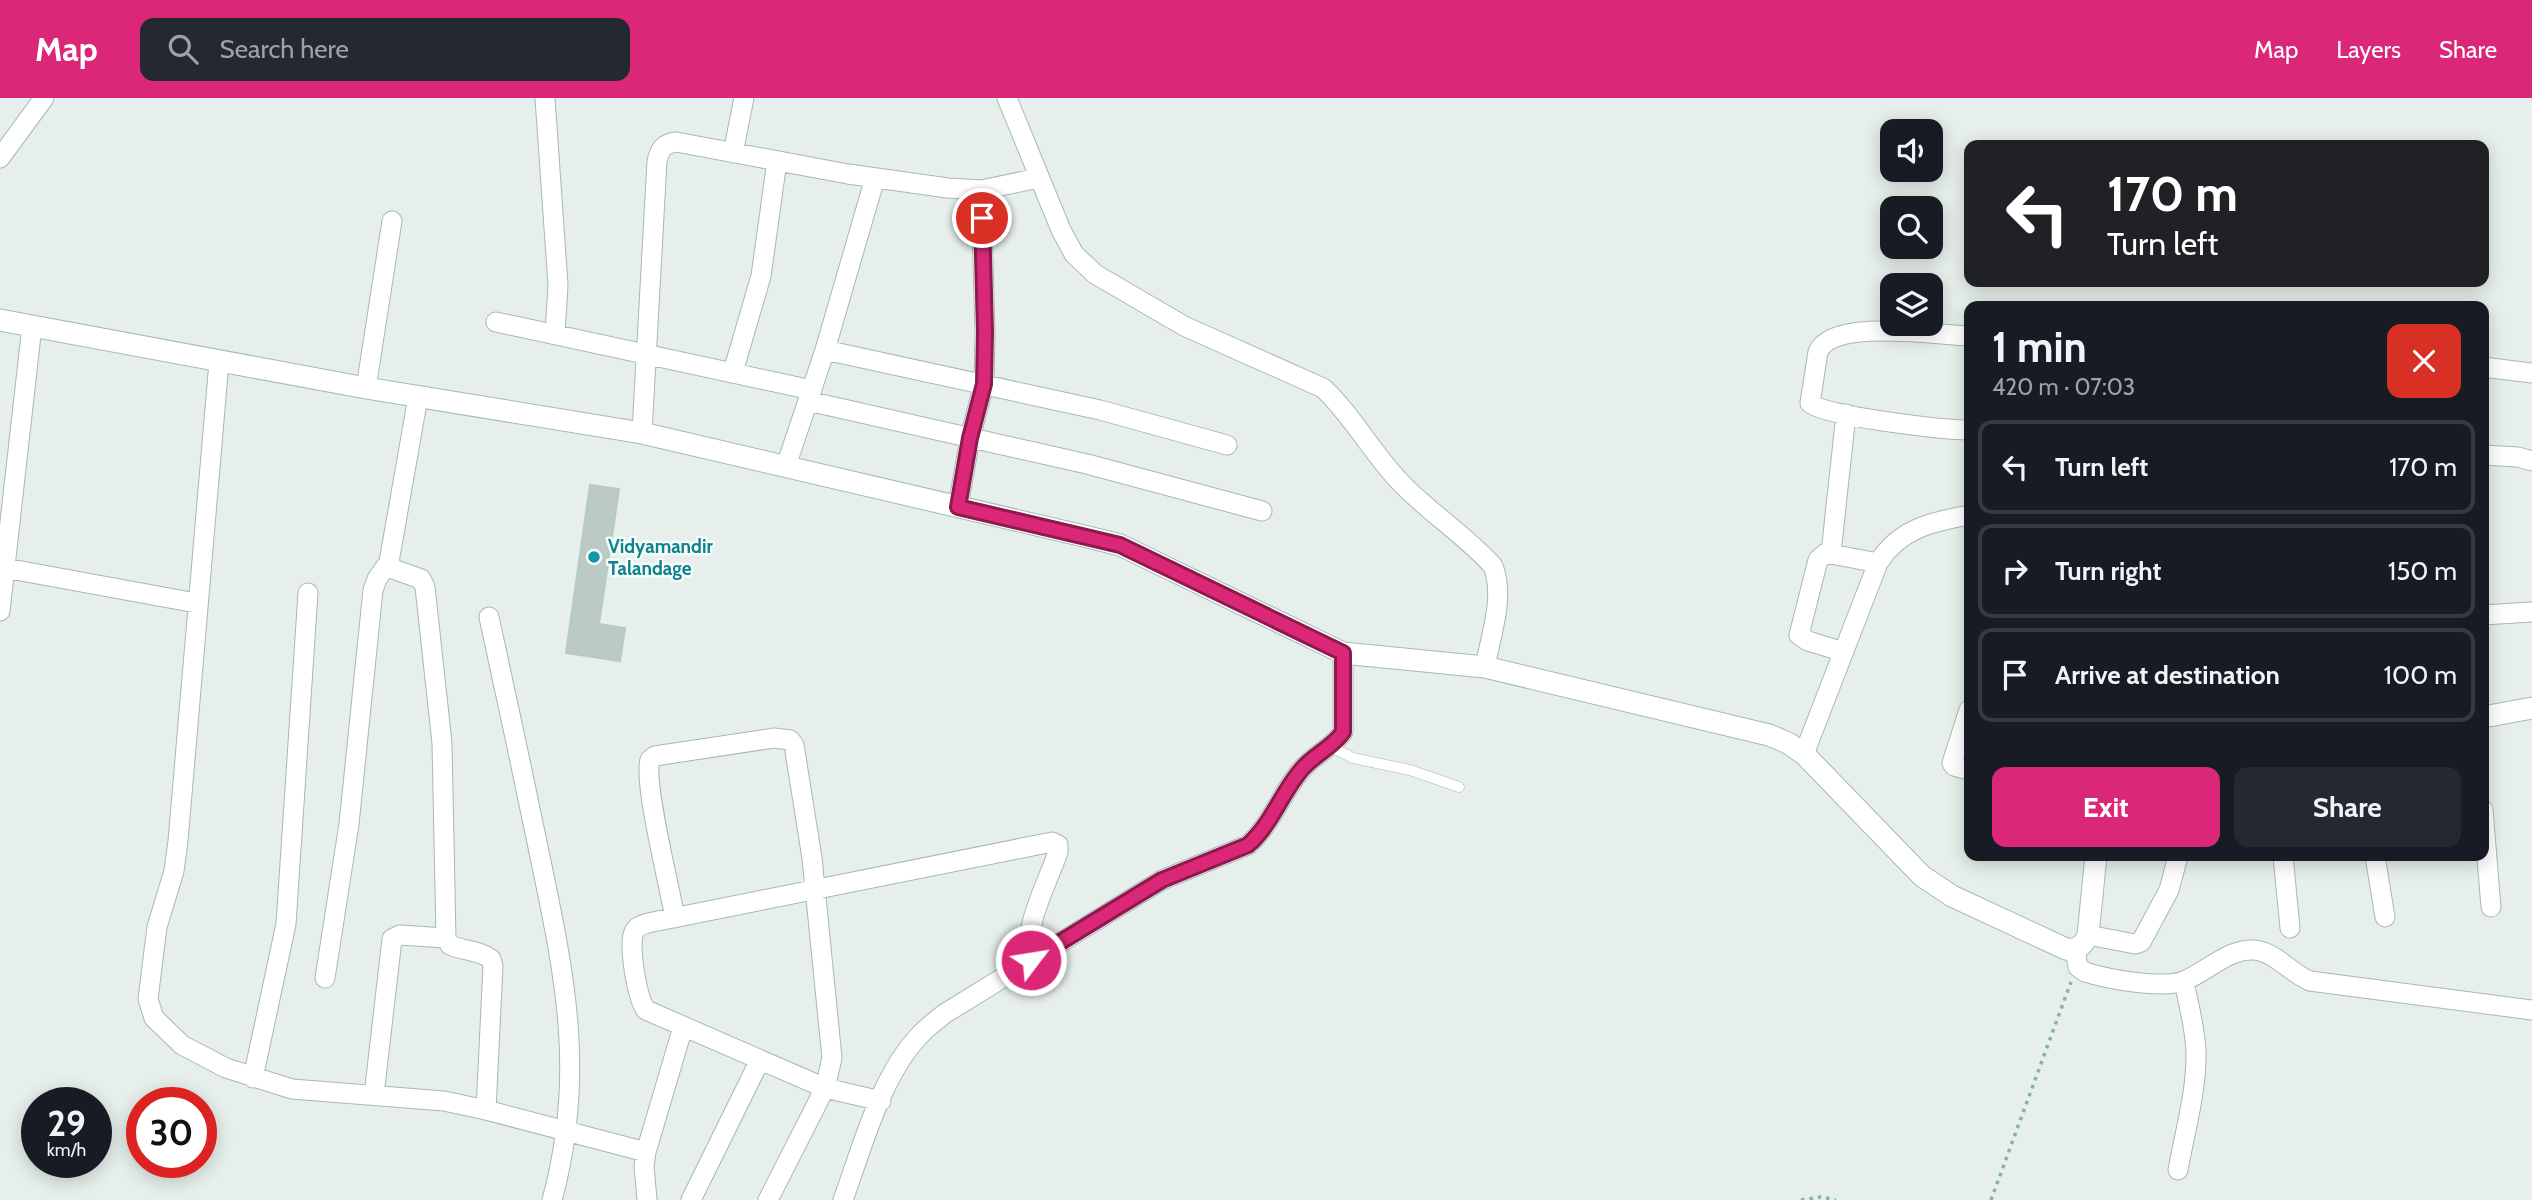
<!DOCTYPE html>
<meta charset="utf-8">
<style>
body{margin:0;font-family:Cabin,sans-serif;background:#242831;color:#f1f3f6;height:100vh;display:flex;flex-direction:column;font-size:26px;white-space:nowrap}
*{box-sizing:border-box;margin:0}
p{font-size:23px;color:#9ea1a6}
.icon{flex:none;width:38px;height:38px;fill:none;stroke:currentColor;stroke-width:2;stroke-linecap:round;stroke-linejoin:round}
.map{position:relative;flex:1;overflow:hidden}
.panel{position:absolute;left:1964px;top:203px;width:525px;height:560px;display:flex;flex-direction:column;background:#171b24;border-radius:14px;box-shadow:0 4px 18px #0003}
.panel>*{flex:none}
.top-card{position:absolute;left:1964px;top:42px;width:525px;height:147px;border-radius:14px;box-shadow:0 4px 18px #0003;background:#202124;color:#fff;overflow:hidden}
.fabs{position:absolute;left:1880px;top:21px;display:grid;gap:14px}
.fabs a{display:grid;place-items:center;width:63px;height:63px;border-radius:14px;background:#171b24;box-shadow:0 4px 18px #0003;font-size:35px}
.speed{position:absolute;left:21px;top:989px;display:flex;gap:14px;font-size:35px;font-weight:700;text-align:center}
.speed>*{display:grid;place-content:center;width:91px;height:91px;border-radius:50%;background:#171b24;box-shadow:0 4px 18px #0003;line-height:1}
.speed small{font-size:18px;font-weight:400}
.speed .limit{border:10px solid #d22;background:#fff;color:#111}
.pin{position:absolute;display:grid;place-items:center;width:60px;height:60px;color:#fff;margin:-30px;border:4px solid #fff;border-radius:50%;box-shadow:0 2px 7px #0007}
.me{position:absolute;width:77px;margin:-38px;rotate:59deg;stroke-linejoin:round;filter:drop-shadow(0 0 5px #0008)}
.turn{display:flex;align-items:center;gap:24px;height:147px;padding:0 28px;font-size:32px}
.turn .icon{width:91px;height:91px;stroke-width:2.5}
.turn b{display:block;font-size:49px;line-height:60px}
.round{display:grid;place-items:center;flex:none;width:74px;height:74px;border-radius:14px;background:#242831}
.summary{display:flex;align-items:center;justify-content:space-between;height:119px;padding:0 28px}
h1{font-size:42px;font-weight:700;line-height:52px}
.action{display:flex;gap:14px;margin-top:auto;padding:14px 28px}
.action a{flex:1;height:80px;border-radius:14px;background:#db2777;color:#fff;font-size:28px;font-weight:700;line-height:80px;text-align:center}
.action a+a{background:#242831;color:#f1f3f6}
ul{padding:0;list-style:none}
li{display:flex;align-items:center;gap:21px;height:94px;margin:0 14px 10px;padding:0 14px;border:4px solid #363941;border-radius:14px}
li div{flex:1}
li b{display:block;font-size:26px}
li em{font-style:normal}
header{display:flex;align-items:center;gap:42px;box-sizing:border-box;height:98px;padding:0 35px;background:#db2777;color:#fff}
header strong{font-size:33px}
nav{display:flex;gap:38px;margin-inline-start:auto;font-size:24px}
.search{width:490px;height:63px;background:#242831;display:flex;align-items:center;gap:18px;box-sizing:border-box;padding:0 24px;border-radius:14px;color:#9ea1a6;font-size:26px}
.map>svg:first-child{display:block}
.building{fill:#bbcac4;stroke:#b8c9c2;stroke-width:2}
.lines{fill:none;stroke-linecap:round;stroke-linejoin:round}
.lane-casing{stroke:#a8b8b2;stroke-width:11}
.street-casing{stroke:#a8b8b2;stroke-width:21}
.secondary-casing{stroke:#a4bbb3;stroke-width:23}
.path{stroke:#86b3a5;stroke-width:3.5;stroke-dasharray:3.5 5;stroke-linecap:butt}
.lane{stroke:#fff;stroke-width:10}
.street{stroke:#fff;stroke-width:19}
.secondary{stroke:#fff;stroke-width:21}
.route-casing{stroke:#8e194d;stroke-width:18}
.route{stroke:#db2777;stroke-width:12}
.culture-dot{fill:#0f9aa8;stroke:#f7fbf9;stroke-width:2.5}
.labels{text-anchor:middle;stroke-width:5;stroke-linejoin:round;paint-order:stroke}
.culture-label{font-size:19px;font-weight:bold;fill:#0d838f;stroke:#f7fbf9;text-anchor:start}
</style>
<header>
<strong>Map</strong>
<div class="search"><svg class="icon" aria-label="search" viewBox="0 0 24 24"><circle cx="10" cy="10" r="6"/><path d="M15 15l6 6"/></svg>Search here</div>
<nav><a>Map</a><a>Layers</a><a>Share</a></nav>
</header>
<div class="map">
<svg width="2532" height="1102" viewBox="0 0 2532 1102">
<rect width="100%" height="100%" fill="#e6efeb"/>
<path class="building" d="M590,387L619,391L599,526L625,530L620,563L566,555Z"/>
<g class="lines">
<g class="lane-casing">
<path id="lane" d="M1329,648L1353,660L1410,672L1459,689"/>
</g>
<g class="street-casing">
<path id="street" d="M545,0L558,187L555,236
M1007,0L1061,132L1074,156L1095,176L1184,228L1323,290C1355,320 1374,359 1405,389C1433,417 1467,439 1493,468C1505,499 1491,536 1485,569
M733,55L744,0
M0,60L44,0
M496,224L812,292
M1969,238C1937,237 1832,220 1818,254L1810,305C1822,318 1945,332 1969,332
M825,252L1100,312L1227,347
M219,264L178,743L174,773L157,829L148,901L154,920L182,947L226,970L292,991L444,1003L486,1012L646,1054
M2483,269L2532,275
M733,274L761,178L777,63
M366,290L392,123
M418,299L389,464L393,471L421,481L425,489L442,645L446,840L450,847C463,853 479,852 491,861L493,868L486,1012
M808,303L1087,366L1262,413
M642,335L657,63C660,51 663,46 676,44L848,76L948,90L981,92L1039,80
M2483,357L2518,359L2532,363
M786,368L825,252L875,80
M958,409L970,340L984,286L985,235L981,92
M1831,455L1846,316
M0,469L196,505
M0,513L32,228
M2483,517L2532,514
M489,519C506,596 522,672 538,749C564,874 587,974 552,1102
M1844,554L1808,543L1799,537L1818,462L1826,455L1878,465
M1969,612L1952,665L1954,668L1969,672
M1804,656L1878,465C1899,431 1931,424 1969,417
M2483,712L2491,809
M2283,758L2290,830
M2375,758L2385,819
M675,820C670,790 643,684 650,662L655,658L774,640L790,642L794,647L812,760L832,960L825,990L768,1102
M2088,837L2135,846L2141,844L2169,792L2178,758
M2075,852L2078,869L2085,874C2107,881 2165,892 2186,882C2207,873 2230,850 2254,852C2276,854 2290,875 2310,883L2532,912
M325,880L349,726L373,492L377,481L389,464
M253,980L286,826L308,495
M374,997L392,841L400,837L446,840
M881,1003L825,990L646,912C637,900 628,847 634,834C637,828 642,827 648,825L1052,744L1058,747V754C1048,784 1022,830 1031,861
M2178,1072C2185,1033 2197,992 2196,953C2195,930 2189,907 2184,884
M647,1102L644,1068L646,1054L683,929
M691,1102L760,962
M843,1102C862,1050 881,977 920,937C927,929 936,923 944,916L1162,782L1248,747C1272,726 1281,695 1302,671C1314,657 1333,649 1343,634V555"/>
</g>
<g class="secondary-casing">
<path id="secondary" d="M0,222L366,290L642,335L1088,439L1120,447L1343,555L1485,569L1769,637L1788,645L1804,656L1922,778L1952,798L2066,851C2078,852 2083,848 2088,837L2096,758
M2483,619L2532,610"/>
</g>
<path class="path" d="M1801,1102L1821,1099L1836,1102
M1991,1102L2071,884"/>
<use href="#lane" class="lane"/>
<use href="#street" class="street"/>
<use href="#secondary" class="secondary"/>
</g>
<g class="lines">
<g class="route-casing">
<path id="route" d="M982,120L985,234L984,286L970,340L958,409L1120,447L1343,555V634C1333,649 1314,657 1302,671C1281,695 1272,726 1248,747L1162,782L1031,862"/>
</g>
<use href="#route" class="route"/>
</g>
<circle class="culture-dot" cx="594" cy="459" r="7"/>
<g class="labels">
<g class="culture-label">
<text x="608" y="455">Vidyamandir<tspan x="608" dy="22">Talandage</tspan></text>
</g>
</g>
</svg>
<div class="fabs">
<a><svg class="icon" aria-label="sound" viewBox="0 0 24 24"><path d="M4 9h4l5-4v14l-5-4H4zM17 9q2 3 0 6"/></svg></a>
<a><svg class="icon" aria-label="search" viewBox="0 0 24 24"><circle cx="10" cy="10" r="6"/><path d="M15 15l6 6"/></svg></a>
<a><svg class="icon" aria-label="layers" viewBox="0 0 24 24"><path d="M12 4l9 5-9 5-9-5zM3 14l9 5 9-5"/></svg></a>
</div>
<div class="speed"><div>29<small>km/h</small></div><div class="limit">30</div></div>
<div class="pin" style="left:982px;top:120px;background:#d93025"><svg class="icon" aria-label="arrive" viewBox="0 0 24 24"><path d="M6 21V4h12l-3 4 3 4H6"/></svg></div>
<svg class="me" style="left:1031px;top:862px" viewBox="-20 -20 40 40"><circle r="17" fill="#db2777" stroke="#fff" stroke-width="3"/><path d="M0-11L8 9 0 5-8 9z" fill="#fff"/></svg>
<div class="top-card">
<div class="turn"><svg class="icon" aria-label="left" viewBox="0 0 24 24"><path d="M17 20v-9H6M10 6l-5 5 5 5"/></svg><div><b>170 m</b>Turn left</div></div>
</div>
<section class="panel">
<div class="summary"><div><h1>1 min</h1><p>420 m · 07:03</p></div><a class="round" style="background:#d93025;color:#fff"><svg class="icon" aria-label="close" viewBox="0 0 24 24"><path d="M6 6l12 12M18 6L6 18"/></svg></a></div>
<ul>
<li><svg class="icon" aria-label="left" viewBox="0 0 24 24"><path d="M17 20v-9H6M10 6l-5 5 5 5"/></svg><div><b>Turn left</b></div><em>170 m</em></li>
<li><svg class="icon" aria-label="right" viewBox="0 0 24 24"><path d="M7 20v-9h11M14 6l5 5-5 5"/></svg><div><b>Turn right</b></div><em>150 m</em></li>
<li><svg class="icon" aria-label="arrive" viewBox="0 0 24 24"><path d="M6 21V4h12l-3 4 3 4H6"/></svg><div><b>Arrive at destination</b></div><em>100 m</em></li>
</ul>
<div class="action"><a>Exit</a><a>Share</a></div>
</section>
</div>
